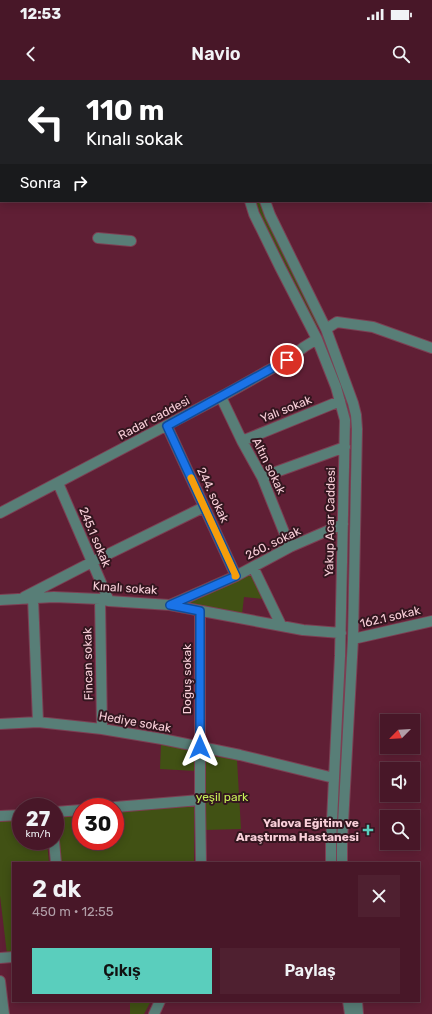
<!DOCTYPE html>
<html lang="tr">
<meta charset="utf-8">
<style>
body{margin:0;font-family:Rubik,sans-serif;background:#4f2030;color:#f1f3f6;height:100vh;display:flex;flex-direction:column;font-size:15px;white-space:nowrap}
*{box-sizing:border-box;margin:0}
p{font-size:13px;color:#b19fa8}
.icon{flex:none;width:22px;height:22px;fill:none;stroke:currentColor;stroke-width:2;stroke-linecap:round;stroke-linejoin:round}
.map{position:relative;flex:1;overflow:hidden}
.details{position:absolute;left:12px;top:782px;width:408px;height:140px;display:flex;flex-direction:column;background:#481728;border-radius:0px;box-shadow:0 2px 10px #0003,0 0 0 1px #603645}
.details>*{flex:none}
.banner{position:absolute;left:0px;top:0px;width:432px;height:122px;box-shadow:0 2px 10px #0003,0 0 0 1px #603645;background:#202124;color:#fff;overflow:hidden}
.needle{width:26px;rotate:246deg}
.controls{position:absolute;left:380px;top:634px;display:grid;gap:8px}
.controls a{display:grid;place-items:center;width:40px;height:40px;border-radius:0px;background:#481728;box-shadow:0 2px 10px #0003,0 0 0 1px #603645;font-size:20px}
.speed{position:absolute;left:12px;top:718px;display:flex;gap:8px;font-size:20px;font-weight:700;text-align:center}
.speed>*{display:grid;place-content:center;width:52px;height:52px;border-radius:50%;background:#481728;box-shadow:0 2px 10px #0003,0 0 0 1px #603645;line-height:1}
.speed small{font-size:10px;font-weight:400}
.speed .limit{border:6px solid #d22;background:#fff;color:#111}
.pin{position:absolute;display:grid;place-items:center;width:34px;height:34px;color:#fff;margin:-17px;border:2px solid #fff;border-radius:50%;box-shadow:0 1px 4px #0007}
.me{position:absolute;width:44px;margin:-22px;rotate:0deg;stroke-linejoin:round;filter:drop-shadow(0 0 3px #0008)}
.turn{display:flex;align-items:center;gap:14px;height:84px;padding:0 20px;font-size:18px}
.turn .icon{width:52px;height:52px;stroke-width:2.5}
.turn b{display:block;font-size:28px;line-height:34px}
.then{display:flex;align-items:center;height:38px;padding:0 20px;background:#0003;gap:8px;font-size:15px}
.round{display:grid;place-items:center;flex:none;width:42px;height:42px;border-radius:0px;background:#4f2030}
.summary{display:flex;align-items:center;justify-content:space-between;height:68px;padding:0 20px}
h1{font-size:24px;font-weight:600;line-height:30px}
.button{display:flex;gap:8px;margin-top:auto;padding:8px 20px}
.button a{flex:1;height:46px;border-radius:0px;background:#5acebd;color:#111;font-size:16px;font-weight:600;line-height:46px;text-align:center}
.button a+a{background:#4f2030;color:#f1f3f6}
.status{display:flex;justify-content:space-between;align-items:center;height:28px;padding:0 20px;background:#481728;direction:ltr}
.status svg{height:11px;fill:currentColor}
header{display:flex;justify-content:space-between;align-items:center;height:52px;padding:0 20px;background:#481728;font-size:18px;font-weight:600}
.map>svg:first-child{display:block}
.green{fill:#415114}
.lines{fill:none;stroke-linecap:round;stroke-linejoin:round}
.minor-casing{stroke:#7c3f53;stroke-width:12}
.minor{stroke:#587e77;stroke-width:10}
.route-casing{stroke:#114b97;stroke-width:10}
.route{stroke:#1a73e8;stroke-width:7}
.slow{stroke:#f59e0b;stroke-width:7}
.poi-dot{fill:#5acebd;stroke:#33161f;stroke-width:1.5}
.labels{text-anchor:middle;stroke-width:4;stroke-linejoin:round;paint-order:stroke}
.street-label{font-size:12px;fill:#f9cfd9;stroke:#33161f}
.park-label{font-size:12px;fill:#c8f057;stroke:#33161f}
.poi-label{font-size:12px;font-weight:bold;fill:#f9cfd9;stroke:#33161f;text-anchor:end}
</style>
<div class="status"><b>12:53</b><svg viewBox="0 0 49 12"><path d="M0 12V9h3v3zM5 12V6h3v6zM10 12V3h3v9zM15 12V0h3v12zM26 1h20v11H26zM47 4h2v5h-2z"/></svg></div>
<header><svg class="icon" aria-label="back" viewBox="0 0 24 24"><path d="M15 5l-7 7 7 7"/></svg>Navio<svg class="icon" aria-label="search" viewBox="0 0 24 24"><circle cx="10" cy="10" r="6"/><path d="M15 15l6 6"/></svg></header>
<div class="map">
<svg width="432" height="934" viewBox="0 0 432 934">
<rect width="100%" height="100%" fill="#601f35"/>
<path class="green" d="M256,121H261L319,245L317,246L262,138Z
M251,493L263,519L244,517L242,534L186,524Z
M161,664L196,671V691L160,689Z
M203,674L237,680L241,749L204,750Z
M194,726V783H61L56,737L81,735V761H115V732Z
M21,738V761H47L49,783H13V873L7,874L0,816V740Z
M130,921H151L144,934H130Z"/>
<g class="lines">
<g class="minor-casing">
<path id="minor" d="M204,0L205,1
M52,1L53,0
M233,1V0
M250,121L254,134L280,187L317,259L336,307L345,340L340,576L334,698L331,763V783
M265,121L270,135L326,249L353,323L356,335L357,349L353,559L342,762V783
M98,158L131,161
M326,249L337,242L373,247L432,268
M221,317L242,361L262,397L290,467
M167,346L236,496
M242,361L340,321
M262,397L345,367
M58,403L109,521
M0,433L228,313L287,280L304,267L317,259
M253,487L281,545
M24,517L92,482L204,427
M33,518L38,642
M100,519L102,649
M0,520L54,517L100,519L109,521L170,525L303,550L341,553
M170,525L236,496L290,467L343,444
M200,531V720L201,783
M353,559L432,541
M0,644L38,642L102,649L162,659L240,675L334,698
M115,727L200,720
M55,732L81,730
M0,736L21,735
M54,761L56,783
M0,878L13,877
M0,901L4,934
M348,921L350,934
M357,921L358,934
M154,934L160,921"/>
</g>
<use href="#minor" class="minor"/>
</g>
<g class="lines">
<g class="route-casing">
<path id="route" d="M200,667V531L170,525L236,496L167,346L287,280"/>
</g>
<use href="#route" class="route"/>
<path class="slow" d="M191,398L236,496H235"/>
</g>
<path class="poi-dot" d="M366 744h4v4h4v4h-4v4h-4v-4h-4v-4h4z"/>
<g class="labels">
<g class="street-label">
<text transform="translate(286 329) rotate(-22)" y="4">Yalı sokak</text>
<text transform="translate(154 338) rotate(-28)" y="4">Radar caddesi</text>
<text transform="translate(269 386) rotate(64)" y="4">Altın sokak</text>
<text transform="translate(213 415) rotate(65)" y="4">244. sokak</text>
<text transform="translate(330 442) rotate(-89)" y="4">Yakup Acar Caddesi</text>
<text transform="translate(95 457) rotate(67)" y="4">245.1 sokak</text>
<text transform="translate(273 463) rotate(-26)" y="4">260. sokak</text>
<text transform="translate(125 508) rotate(4)" y="4">Kınalı sokak</text>
<text transform="translate(390 537) rotate(-13)" y="4">162.1 sokak</text>
<text transform="translate(88 584) rotate(-91)" y="4">Fincan sokak</text>
<text transform="translate(187 599) rotate(-90)" y="4">Doğuş sokak</text>
<text transform="translate(135 642) rotate(10)" y="4">Hediye sokak</text>
</g>
<g class="park-label">
<text x="222" y="721">yeşil park</text>
</g>
<g class="poi-label">
<text x="359" y="747">Yalova Eğitim ve<tspan x="359" dy="14">Araştırma Hastanesi</tspan></text>
</g>
</g>
</svg>
<div class="controls">
<a><svg class="needle" viewBox="-14 -14 28 28"><path d="M0-13l5 13h-10z" fill="#e53935"/><path d="M0 13l5-13h-10z" fill="#b19fa8"/></svg></a>
<a><svg class="icon" aria-label="sound" viewBox="0 0 24 24"><path d="M4 9h4l5-4v14l-5-4H4zM17 9q2 3 0 6"/></svg></a>
<a><svg class="icon" aria-label="search" viewBox="0 0 24 24"><circle cx="10" cy="10" r="6"/><path d="M15 15l6 6"/></svg></a>
</div>
<div class="speed"><div>27<small>km/h</small></div><div class="limit">30</div></div>
<div class="pin" style="left:287px;top:280px;background:#d93025"><svg class="icon" aria-label="arrive" viewBox="0 0 24 24"><path d="M6 21V4h12l-3 4 3 4H6"/></svg></div>
<svg class="me" style="left:200px;top:667px" viewBox="-20 -20 40 40"><path d="M0-17L14 15 0 8-14 15z" fill="#1a73e8" stroke="#fff" stroke-width="4"/></svg>
<div class="banner">
<div class="turn"><svg class="icon" aria-label="left" viewBox="0 0 24 24"><path d="M17 20v-9H6M10 6l-5 5 5 5"/></svg><div><b>110 m</b>Kınalı sokak</div></div>
<div class="then">Sonra<svg class="icon" aria-label="right" viewBox="0 0 24 24"><path d="M7 20v-9h11M14 6l5 5-5 5"/></svg></div>
</div>
<section class="details">
<div class="summary"><div><h1>2 dk</h1><p>450 m · 12:55</p></div><a class="round"><svg class="icon" aria-label="close" viewBox="0 0 24 24"><path d="M6 6l12 12M18 6L6 18"/></svg></a></div>
<div class="button"><a>Çıkış</a><a>Paylaş</a></div>
</section>
</div>
